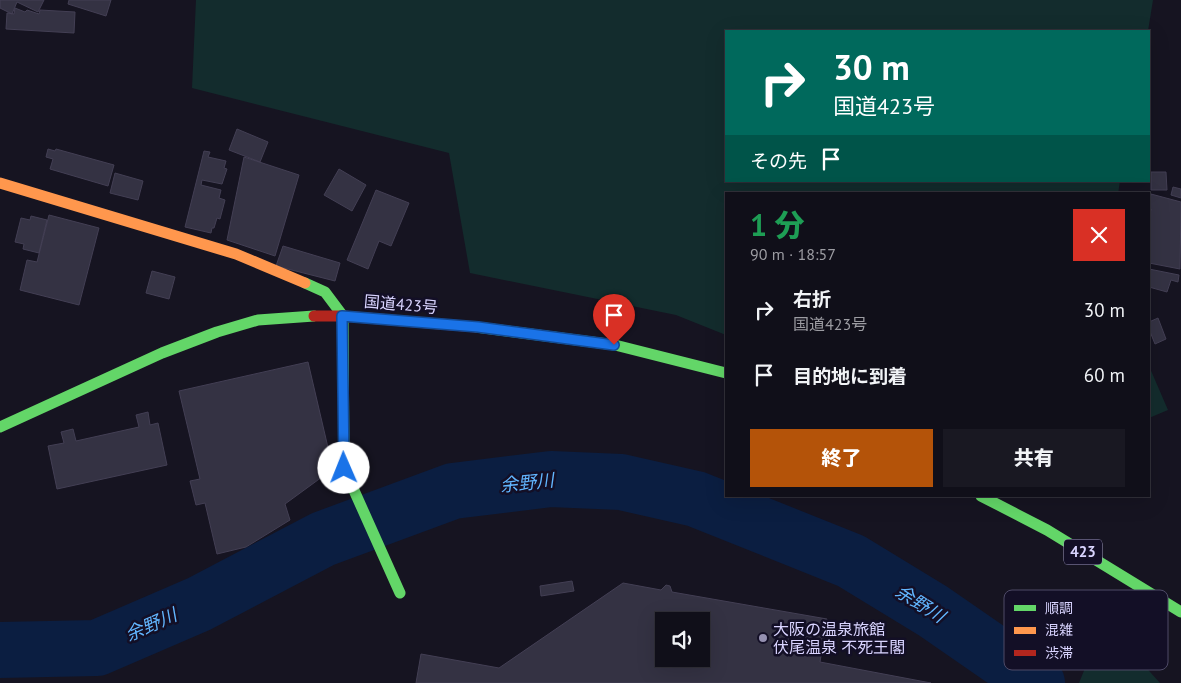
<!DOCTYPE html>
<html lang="ja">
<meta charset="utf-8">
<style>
body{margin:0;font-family:"PT Sans","Noto Sans JP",sans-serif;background:#191822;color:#f1f3f6;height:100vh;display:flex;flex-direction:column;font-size:19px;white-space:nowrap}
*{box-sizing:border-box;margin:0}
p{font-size:16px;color:#9c9ca2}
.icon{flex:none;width:28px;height:28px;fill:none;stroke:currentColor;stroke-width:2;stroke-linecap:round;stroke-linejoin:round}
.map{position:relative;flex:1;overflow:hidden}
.side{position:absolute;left:725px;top:192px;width:425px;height:305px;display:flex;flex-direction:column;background:#100f19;border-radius:0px;box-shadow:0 5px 20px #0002,0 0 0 1px #302f38}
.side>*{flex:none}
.banner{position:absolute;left:725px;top:30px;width:425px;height:152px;border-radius:0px;box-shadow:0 5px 20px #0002,0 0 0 1px #302f38;background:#00695c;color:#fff;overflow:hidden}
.tools{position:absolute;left:655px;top:612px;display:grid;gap:10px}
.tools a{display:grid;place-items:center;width:55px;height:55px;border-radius:0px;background:#100f19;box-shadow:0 5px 20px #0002,0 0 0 1px #302f38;font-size:25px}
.pin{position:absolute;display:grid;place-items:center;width:42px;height:42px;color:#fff;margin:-51px -21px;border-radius:50% 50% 50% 0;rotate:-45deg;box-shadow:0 0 5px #0007}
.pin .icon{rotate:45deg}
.me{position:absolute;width:55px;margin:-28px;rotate:359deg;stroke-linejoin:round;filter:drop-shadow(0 0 4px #0008)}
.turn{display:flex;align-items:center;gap:18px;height:105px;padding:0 25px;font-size:22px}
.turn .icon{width:65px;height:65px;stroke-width:2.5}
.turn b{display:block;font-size:35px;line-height:42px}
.then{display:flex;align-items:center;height:48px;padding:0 25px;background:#0003;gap:10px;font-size:19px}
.round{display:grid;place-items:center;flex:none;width:52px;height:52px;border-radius:0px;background:#191822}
.head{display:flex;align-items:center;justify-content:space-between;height:85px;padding:0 25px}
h1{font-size:30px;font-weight:800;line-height:38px;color:#1e9e55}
.button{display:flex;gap:10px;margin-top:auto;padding:10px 25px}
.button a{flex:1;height:58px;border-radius:0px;background:#b45309;color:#fff;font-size:20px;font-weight:800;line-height:58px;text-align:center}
.button a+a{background:#191822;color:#f1f3f6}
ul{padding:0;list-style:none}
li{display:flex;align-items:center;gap:15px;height:65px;padding:0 25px}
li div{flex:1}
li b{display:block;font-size:19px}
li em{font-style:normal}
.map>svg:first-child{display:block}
.green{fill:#132c2d}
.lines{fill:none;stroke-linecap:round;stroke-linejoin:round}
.river{stroke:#0b1e41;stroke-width:56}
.building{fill:#343243;stroke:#433f54;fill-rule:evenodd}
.fast{stroke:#63d668;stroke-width:11}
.slow{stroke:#ff974d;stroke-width:11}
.jam{stroke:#b3261e;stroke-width:11}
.route-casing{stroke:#114b97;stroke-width:12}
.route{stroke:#1a73e8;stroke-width:9}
.poi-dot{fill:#9591b1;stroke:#130f26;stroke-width:2}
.labels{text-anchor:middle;stroke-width:5;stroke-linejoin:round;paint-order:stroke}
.shield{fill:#130f26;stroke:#9e99be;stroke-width:1}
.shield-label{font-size:15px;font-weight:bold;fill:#d9d4ff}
.street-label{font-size:16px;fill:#d9d4ff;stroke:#130f26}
.poi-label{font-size:16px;fill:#d9d4ff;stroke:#130f26;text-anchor:start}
.water-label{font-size:18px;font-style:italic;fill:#62b6ff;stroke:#130f26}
.key{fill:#130f26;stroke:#4e4a67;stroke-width:1}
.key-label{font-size:14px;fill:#d9d4ff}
</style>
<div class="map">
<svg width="1181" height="683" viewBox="0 0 1181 683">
<rect width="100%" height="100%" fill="#161421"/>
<path class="green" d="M196,0H1153L1148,31H726V181H1120L1118,194H726V335L676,315L470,273L449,153L192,88Z
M1149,366L1168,410L1149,418Z
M1104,621L1160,683H1079Z"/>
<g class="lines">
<path class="river" d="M0,650L97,648L199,604L323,539L453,491L551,479L621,482L696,499L851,561L933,611L1037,683"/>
</g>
<path class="building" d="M0,0H44L38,12L17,2L12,14L0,8Z
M69,0H111L106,16L68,4Z
M15,8L25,12L27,10L39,14L40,10L75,12L74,33L6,29L7,13L14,14Z
M237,129L268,142L260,162L229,150Z
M48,149L55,151L56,149L114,165L108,186L50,169L53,159L46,157Z
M204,151L210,152L208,157L226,161L224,168L227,169L222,184L202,180L201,185L221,190L219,198L225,200L220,219L217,218L214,228H212L211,233L185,227Z
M244,157L299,175L275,256L227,240Z
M339,169L366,185L352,211L324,195Z
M1151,172H1166L1167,190H1151Z
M115,173L143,181L138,200L110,193Z
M1173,187L1181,189V198L1171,195Z
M376,190L409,203L391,246L379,241L368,269L347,260Z
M1151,194L1181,202L1180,269L1149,263V220L1151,209H1149V205Z
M49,215L99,228L79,305L20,290L27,260L37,262Z
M31,216L47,220L39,253L23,249L24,244L15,242L21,218L30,220Z
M283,246L340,263L335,281L276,266Z
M1149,269L1179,275L1178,282L1171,280L1167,292L1149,287Z
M152,271L175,277L169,299L146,293Z
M1158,318L1166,339L1155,344L1149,329V322Z
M308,362L333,469L285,504L290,520L246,547L217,554L205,503L196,505L190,481L200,479L179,391Z
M148,412L150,425L158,423L167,465L57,489L48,446L64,443L61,432L73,429L76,441L139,427L136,415Z
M572,581L574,591L541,596L540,586Z
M623,583L661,590L666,585L670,586L672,592L827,619L820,662L931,683H416L421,654L499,668ZM664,621H701V659H664Z"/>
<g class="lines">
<path class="fast" d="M305,283L325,292L343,316L344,468L400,593
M476,327L615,345L726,373
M0,427L162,353L217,332L258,320L314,316
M981,496L1047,530L1181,612"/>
<path class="slow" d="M0,183L236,254L305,283"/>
<path class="jam" d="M314,316H343L476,327"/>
</g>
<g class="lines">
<g class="route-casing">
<path id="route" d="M344,468L342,316L478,327L614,345"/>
</g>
<use href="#route" class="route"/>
</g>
<circle class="poi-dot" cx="763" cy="638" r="5"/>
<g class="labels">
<rect class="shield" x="1064" y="539.5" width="38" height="25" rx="4"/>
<g class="shield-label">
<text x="1083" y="557">423</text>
</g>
<g class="street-label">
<text transform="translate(401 304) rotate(5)" y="6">国道423号</text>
</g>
<g class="poi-label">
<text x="773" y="635">大阪の温泉旅館<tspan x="773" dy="18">伏尾温泉 不死王閣</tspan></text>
</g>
<g class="water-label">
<text transform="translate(527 483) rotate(-6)" y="6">余野川</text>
<text transform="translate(920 604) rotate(32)" y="6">余野川</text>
<text transform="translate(151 625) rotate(-24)" y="6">余野川</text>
</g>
</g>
<rect x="1004" y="590" width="164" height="80" rx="8" class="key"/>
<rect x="1014" y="605" width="22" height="6" fill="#63d668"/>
<rect x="1014" y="627" width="22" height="7" fill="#ff974d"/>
<rect x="1014" y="650" width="22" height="6" fill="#b3261e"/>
<g class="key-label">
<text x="1045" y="613">順調</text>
<text x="1045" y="635">混雑</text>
<text x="1045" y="658">渋滞</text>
</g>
</svg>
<div class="tools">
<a><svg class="icon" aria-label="sound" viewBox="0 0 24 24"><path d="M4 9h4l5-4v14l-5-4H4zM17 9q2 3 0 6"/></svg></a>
</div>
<div class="pin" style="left:614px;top:345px;background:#d93025"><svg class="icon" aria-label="arrive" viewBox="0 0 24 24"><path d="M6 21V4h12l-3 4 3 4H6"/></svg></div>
<svg class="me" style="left:344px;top:468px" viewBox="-20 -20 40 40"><circle r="19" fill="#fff"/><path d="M0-13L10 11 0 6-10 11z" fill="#1a73e8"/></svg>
<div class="banner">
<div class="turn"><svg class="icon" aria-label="right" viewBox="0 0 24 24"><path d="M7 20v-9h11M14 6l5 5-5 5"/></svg><div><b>30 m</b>国道423号</div></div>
<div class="then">その先<svg class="icon" aria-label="arrive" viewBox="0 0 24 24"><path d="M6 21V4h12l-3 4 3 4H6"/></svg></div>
</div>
<section class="side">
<div class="head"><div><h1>1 分</h1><p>90 m · 18:57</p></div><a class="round" style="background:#d93025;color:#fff"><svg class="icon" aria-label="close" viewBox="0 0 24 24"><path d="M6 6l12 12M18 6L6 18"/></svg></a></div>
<ul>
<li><svg class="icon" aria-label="right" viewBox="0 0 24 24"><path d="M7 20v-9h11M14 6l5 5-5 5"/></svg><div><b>右折</b><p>国道423号</p></div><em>30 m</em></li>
<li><svg class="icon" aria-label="arrive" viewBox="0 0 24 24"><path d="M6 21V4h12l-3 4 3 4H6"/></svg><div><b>目的地に到着</b></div><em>60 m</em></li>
</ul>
<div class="button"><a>終了</a><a>共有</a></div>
</section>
</div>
